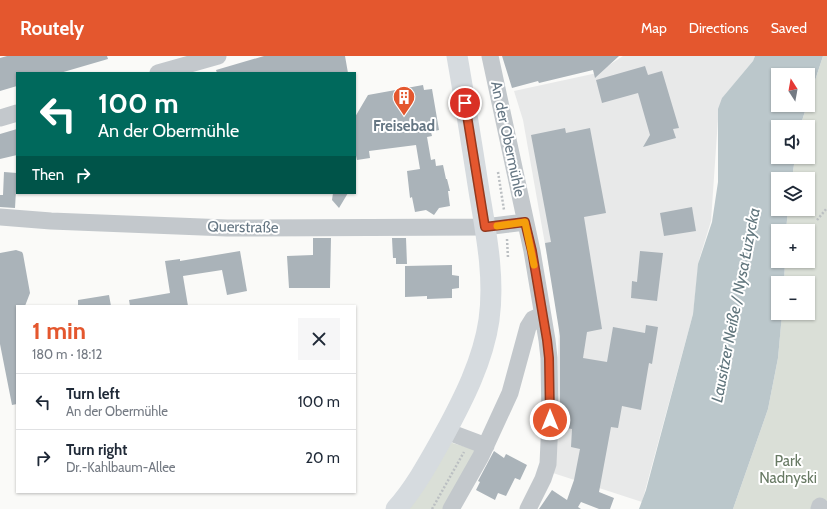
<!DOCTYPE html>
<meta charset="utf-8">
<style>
body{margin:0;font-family:Cabin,sans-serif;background:#f6f6f7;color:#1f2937;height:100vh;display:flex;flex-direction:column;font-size:15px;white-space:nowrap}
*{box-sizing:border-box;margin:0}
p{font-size:13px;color:#747a83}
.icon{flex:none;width:22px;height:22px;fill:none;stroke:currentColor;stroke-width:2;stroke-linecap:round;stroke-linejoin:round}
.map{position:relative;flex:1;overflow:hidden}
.side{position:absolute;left:16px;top:249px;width:340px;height:188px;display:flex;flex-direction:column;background:#fff;border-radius:0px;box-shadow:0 1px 3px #0004}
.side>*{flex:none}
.guide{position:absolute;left:16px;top:16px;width:340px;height:122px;border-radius:0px;box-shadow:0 1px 3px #0004;background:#00695c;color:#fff;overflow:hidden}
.needle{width:26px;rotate:349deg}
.controls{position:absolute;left:771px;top:12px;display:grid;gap:8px}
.controls a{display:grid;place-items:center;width:44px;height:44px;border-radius:0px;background:#fff;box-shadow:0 1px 3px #0004;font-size:20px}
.pin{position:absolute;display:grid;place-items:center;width:34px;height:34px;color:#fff;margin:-17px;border:2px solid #fff;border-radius:50%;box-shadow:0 1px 4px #0007}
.me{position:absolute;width:44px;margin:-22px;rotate:0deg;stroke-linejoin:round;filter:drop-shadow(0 0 3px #0008)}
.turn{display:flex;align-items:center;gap:14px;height:84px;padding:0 16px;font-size:18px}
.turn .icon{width:52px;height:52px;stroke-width:2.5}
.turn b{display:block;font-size:28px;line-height:34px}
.then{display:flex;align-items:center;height:38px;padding:0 16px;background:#0003;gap:8px;font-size:15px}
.round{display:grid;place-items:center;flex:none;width:42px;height:42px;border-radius:0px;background:#f6f6f7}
.summary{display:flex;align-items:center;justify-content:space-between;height:68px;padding:0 16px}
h1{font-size:24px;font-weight:700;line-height:30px;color:#e4572e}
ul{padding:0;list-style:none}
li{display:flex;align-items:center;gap:12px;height:56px;padding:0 16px;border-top:1px solid #e0e1e3}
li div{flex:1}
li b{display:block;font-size:15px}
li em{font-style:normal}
header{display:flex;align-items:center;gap:24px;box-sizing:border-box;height:56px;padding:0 20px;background:#e4572e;color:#fff}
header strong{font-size:19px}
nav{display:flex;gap:22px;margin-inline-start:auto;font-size:14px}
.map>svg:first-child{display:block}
.built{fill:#e8e9e9}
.green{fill:#dadfd7}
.water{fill:#bbc7cb}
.building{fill:#aab3b9}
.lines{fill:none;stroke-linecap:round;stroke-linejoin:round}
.path{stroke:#bbbfc2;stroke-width:2.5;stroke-dasharray:2 2;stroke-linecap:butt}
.minor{stroke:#c3c8cc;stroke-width:17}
.major{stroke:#d6dbdf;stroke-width:21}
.route-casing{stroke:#94391e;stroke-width:10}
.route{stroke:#e4572e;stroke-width:7}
.slow{stroke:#f59e0b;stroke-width:7}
.labels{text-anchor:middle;stroke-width:4;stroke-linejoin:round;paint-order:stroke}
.poi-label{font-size:15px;font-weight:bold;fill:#657683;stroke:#fff}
.street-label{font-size:15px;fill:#657683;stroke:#fff}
.park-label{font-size:15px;fill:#687a64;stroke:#fff}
.water-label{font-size:16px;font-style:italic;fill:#60757c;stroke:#fff}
</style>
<header>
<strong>Routely</strong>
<nav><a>Map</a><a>Directions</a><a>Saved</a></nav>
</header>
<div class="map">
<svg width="827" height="453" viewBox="0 0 827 453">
<rect width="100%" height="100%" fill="#fafaf8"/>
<path class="built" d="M623,0H755L753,5L723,41L718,63L711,165L699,204L693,258L642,446L553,417L556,382L559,267L523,64L514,35L597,17Z"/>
<path class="green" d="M823,0H827V453H733L768,353L778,302L782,257H808V227H784L785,205H808V175H786L788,153H808V123H792L795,101H808V71H800Z
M449,386L480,395L446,453H406Z"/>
<path class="water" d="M755,0H823L808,46V19H778V49H807L800,71H778V101H795L792,123H778V153H788L786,175H778V205H785L784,227H778V257H782V258L778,302L768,353L733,453H639L646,434L693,258L698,208L712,166L718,126V53L722,42L753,5Z"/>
<path class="building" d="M7,0H107L108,3L60,17H17V30L0,35V2Z
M264,0H345L348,17H217L216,14Z
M502,0H619L595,22L593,14L539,27L538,25L512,32Z
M645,10L648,19L662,15L679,72L673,73L676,82L643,91L650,79L638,37L602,47L596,24Z
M423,29L424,34L432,33L439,74L431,76L432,80L427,81L431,104L435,103L436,110L443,109L446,123H447L450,135H448L450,150L439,152L434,159L426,154L415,156L412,141L410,142L407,115L420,113L416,89L369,95L370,102L357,104L355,95V61L368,39Z
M565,72L566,77L590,72L606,157L584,161L602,273L587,276L583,302L607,306L613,271L645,277L646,269L658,271L652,308L649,307L641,354L622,350L618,372L611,371L599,436L614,442L610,453H599L581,446L578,451L581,453H539L552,434L567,444L574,424L580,393L571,391L572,373L560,371V280L545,187L551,186L531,79Z
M17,73V99L0,103V78Z
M4,116L17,117L15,152L0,151V139H3Z
M333,137H348L339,152L332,144Z
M692,151L696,175L664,180L660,157Z
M313,182H331L330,232H289L287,200L313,199Z
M392,182H406L407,208H396V202H393Z
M16,194L22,196L23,198L30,237L25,250H17V348L12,349L0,288V197Z
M240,195L247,235L227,239L222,214L183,220L188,250H130L129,244L170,237L165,205L180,203V205Z
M640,195L663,197L657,245L631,242L632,225L637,226Z
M452,209V219L459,220V232L452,233V242L427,243V240L405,241V210Z
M109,239L111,250H78V244Z
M494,395L504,402L506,398L527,409L520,424L515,422L506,440L498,437L495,444L476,434L480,426L478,425Z"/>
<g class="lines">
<path class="path" d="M498,116L504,154
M817,164L827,152
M507,183L508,202
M432,453L464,396"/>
<path class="minor" d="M490,0L532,195L547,284L549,302L550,364L548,408L543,423L528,453
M158,17L218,0
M0,62L17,57
M0,161L51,165L227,172L485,171L525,166
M446,375L486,390
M451,453L481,400L510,337L528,271L533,263L542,259
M819,453L820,450"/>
<path class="major" d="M396,453C415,432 430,404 444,379C463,344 483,305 489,264C495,221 486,177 479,135C472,90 465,45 457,0"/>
</g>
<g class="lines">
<g class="route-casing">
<path id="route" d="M465,47L485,171L525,166L532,195L547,284L549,302L550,364"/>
</g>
<use href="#route" class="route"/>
<path class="slow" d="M497,170L525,166L534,209"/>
</g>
<defs>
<g id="building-pin" transform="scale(1.15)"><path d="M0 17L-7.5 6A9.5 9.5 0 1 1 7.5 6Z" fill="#e4572e" stroke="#fff"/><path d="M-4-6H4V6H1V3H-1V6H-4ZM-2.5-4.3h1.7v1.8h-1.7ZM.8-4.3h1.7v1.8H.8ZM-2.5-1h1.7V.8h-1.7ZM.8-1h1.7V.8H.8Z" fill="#fff"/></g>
</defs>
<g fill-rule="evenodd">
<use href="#building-pin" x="404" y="41"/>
</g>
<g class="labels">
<g class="poi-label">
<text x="404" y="75">Freisebad</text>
</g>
<g class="street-label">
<text transform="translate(508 83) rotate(78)" y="5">An der Obermühle</text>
<text transform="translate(243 171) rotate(1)" y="5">Querstraße</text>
</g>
<g class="park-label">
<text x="788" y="410">Park<tspan x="788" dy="17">Nadnyski</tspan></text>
</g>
<g class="water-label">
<text transform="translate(735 249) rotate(-79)" y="6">Lausitzer Neiße / Nysa Łużycka</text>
</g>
</g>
</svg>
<div class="controls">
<a><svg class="needle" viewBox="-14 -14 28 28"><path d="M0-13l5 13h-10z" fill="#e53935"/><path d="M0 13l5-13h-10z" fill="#747a83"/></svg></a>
<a><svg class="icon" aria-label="sound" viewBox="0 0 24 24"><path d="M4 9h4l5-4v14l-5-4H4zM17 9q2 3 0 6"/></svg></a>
<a><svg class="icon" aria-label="layers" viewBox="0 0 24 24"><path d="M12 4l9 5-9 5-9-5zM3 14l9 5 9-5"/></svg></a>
<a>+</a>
<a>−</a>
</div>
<div class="pin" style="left:465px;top:47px;background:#d93025"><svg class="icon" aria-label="arrive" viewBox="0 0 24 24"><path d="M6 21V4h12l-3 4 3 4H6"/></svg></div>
<svg class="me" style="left:550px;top:364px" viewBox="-20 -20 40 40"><circle r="17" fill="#e4572e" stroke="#fff" stroke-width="3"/><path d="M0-11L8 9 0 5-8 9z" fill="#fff"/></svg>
<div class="guide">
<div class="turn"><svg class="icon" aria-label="left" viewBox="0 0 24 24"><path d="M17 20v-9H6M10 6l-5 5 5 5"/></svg><div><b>100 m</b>An der Obermühle</div></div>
<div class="then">Then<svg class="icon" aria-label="right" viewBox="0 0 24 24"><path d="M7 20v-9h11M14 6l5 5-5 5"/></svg></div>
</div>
<section class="side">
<div class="summary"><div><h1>1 min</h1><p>180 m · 18:12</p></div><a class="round"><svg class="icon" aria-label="close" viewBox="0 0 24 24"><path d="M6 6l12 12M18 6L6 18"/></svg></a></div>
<ul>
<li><svg class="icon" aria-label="left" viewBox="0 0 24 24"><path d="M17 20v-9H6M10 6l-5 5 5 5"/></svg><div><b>Turn left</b><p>An der Obermühle</p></div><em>100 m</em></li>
<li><svg class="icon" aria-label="right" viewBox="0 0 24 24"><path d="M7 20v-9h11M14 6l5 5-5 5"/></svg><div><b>Turn right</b><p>Dr.-Kahlbaum-Allee</p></div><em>20 m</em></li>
</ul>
</section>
</div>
